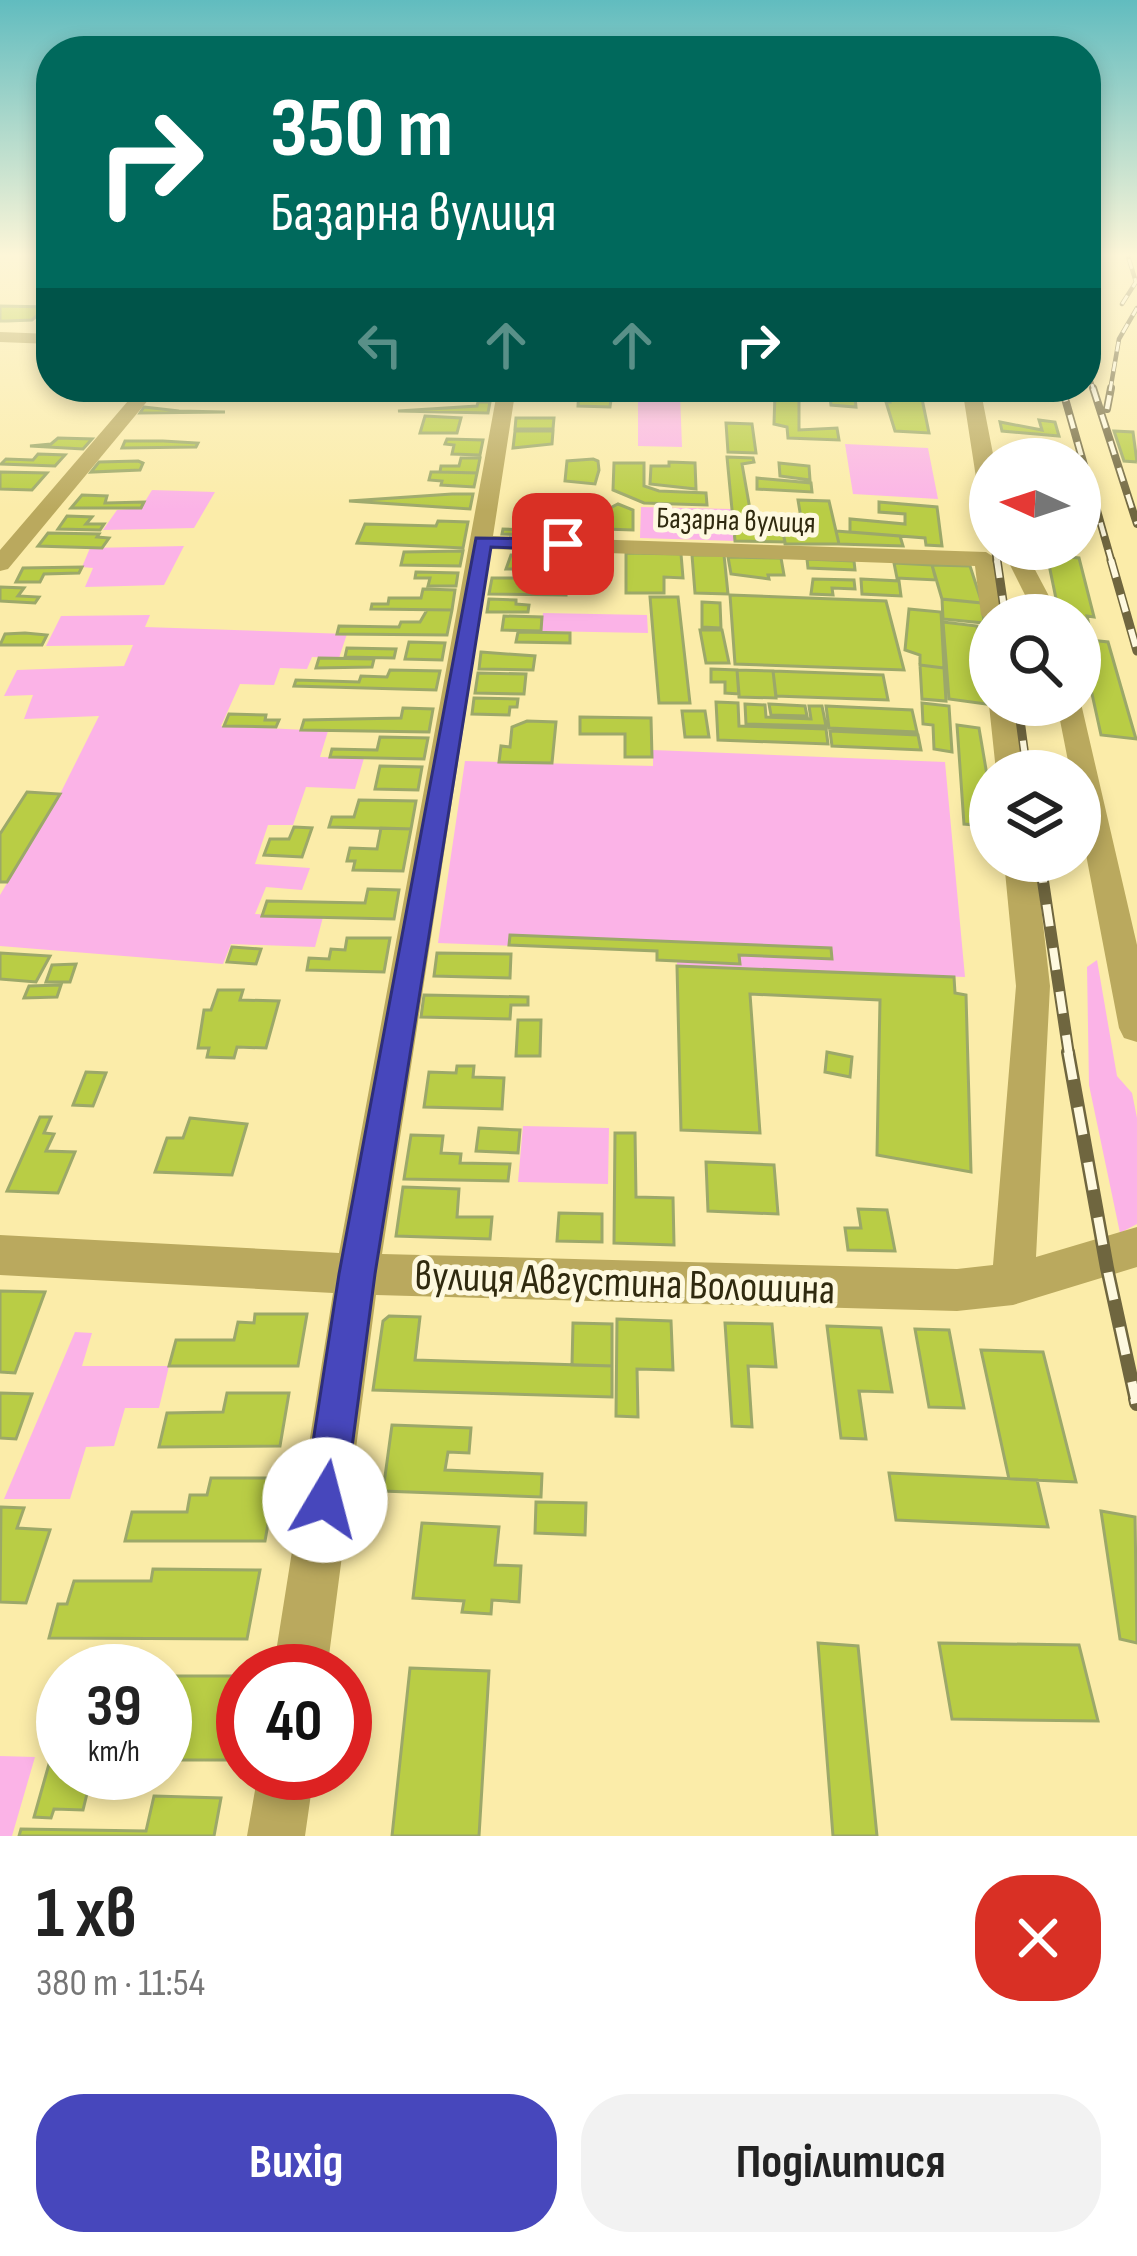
<!DOCTYPE html>
<html lang="uk">
<meta charset="utf-8">
<style>
body{margin:0;font-family:"Sofia Sans Condensed",sans-serif;background:#f2f2f2;color:#222;height:100vh;display:flex;flex-direction:column;font-size:45px;white-space:nowrap}
*{box-sizing:border-box;margin:0}
p{font-size:39px;color:#767676}
.icon{flex:none;width:66px;height:66px;fill:none;stroke:currentColor;stroke-width:2;stroke-linecap:round;stroke-linejoin:round}
.map{position:relative;height:1836px;overflow:hidden}
.sheet{display:flex;flex-direction:column;background:#fff;flex:1}
.sheet>*{flex:none}
.top-card{position:absolute;left:36px;top:36px;width:1065px;height:366px;border-radius:48px;box-shadow:0 6px 18px #0003;background:#00695c;color:#fff;overflow:hidden}
.needle{width:78px;rotate:273deg}
.tools{position:absolute;left:969px;top:438px;display:grid;gap:24px}
.tools a{display:grid;place-items:center;width:132px;height:132px;border-radius:50%;background:#fff;box-shadow:0 6px 18px #0003;font-size:60px}
.speed{position:absolute;left:36px;top:1644px;display:flex;gap:24px;font-size:60px;font-weight:700;text-align:center}
.speed>*{display:grid;place-content:center;width:156px;height:156px;border-radius:50%;background:#fff;box-shadow:0 6px 18px #0003;line-height:1}
.speed small{font-size:30px;font-weight:400}
.speed .limit{border:18px solid #d22;background:#fff;color:#111}
.pin{position:absolute;display:grid;place-items:center;width:102px;height:102px;color:#fff;margin:-51px;border-radius:24px;box-shadow:0 6px 18px #0006}
.me{position:absolute;width:132px;margin:-66px;rotate:8deg;stroke-linejoin:round;filter:drop-shadow(0 0 9px #0008)}
.turn{display:flex;align-items:center;gap:42px;height:252px;padding:0 36px;font-size:54px}
.turn .icon{width:156px;height:156px;stroke-width:2.5}
.turn b{display:block;font-size:84px;line-height:102px}
.lanes{display:flex;align-items:center;height:114px;padding:0 36px;background:#0003;justify-content:center;gap:60px;direction:ltr}
.lanes .off{opacity:.35}
.round{display:grid;place-items:center;flex:none;width:126px;height:126px;border-radius:48px;background:#f2f2f2}
.summary{display:flex;align-items:center;justify-content:space-between;height:204px;padding:0 36px}
h1{font-size:72px;font-weight:700;line-height:90px}
.primary-button{display:flex;gap:24px;margin-top:auto;padding:24px 36px}
.primary-button a{flex:1;height:138px;border-radius:48px;background:#4747bc;color:#fff;font-size:48px;font-weight:700;line-height:138px;text-align:center}
.primary-button a+a{background:#f2f2f2;color:#222}
.map>svg:first-child{display:block}
.green{fill:#fbb3e7}
.building{fill:#b9cd45;stroke:#9ca869;stroke-width:3}
.lines{fill:none;stroke-linecap:round;stroke-linejoin:round}
.minor{fill:#baa95e;fill-rule:evenodd}
.rail-far5-casing{stroke:#6f663f;stroke-width:4.5}
.rail-far4-casing{stroke:#6f663f;stroke-width:8}
.rail-far3-casing{stroke:#6f663f;stroke-width:9}
.rail-far2-casing{stroke:#6f663f;stroke-width:12}
.rail-far1-casing{stroke:#6f663f;stroke-width:14}
.rail-casing{stroke:#6f663f;stroke-width:16}
.rail-far5{stroke:#fef9df;stroke-width:3;stroke-dasharray:10;stroke-linecap:butt}
.rail-far4{stroke:#fef9df;stroke-width:4.5;stroke-dasharray:14;stroke-linecap:butt}
.rail-far3{stroke:#fef9df;stroke-width:6;stroke-dasharray:18;stroke-linecap:butt}
.rail-far2{stroke:#fef9df;stroke-width:8;stroke-dasharray:22;stroke-linecap:butt}
.rail-far1{stroke:#fef9df;stroke-width:9;stroke-dasharray:28;stroke-linecap:butt}
.rail{stroke:#fef9df;stroke-width:12;stroke-dasharray:36;stroke-linecap:butt}
.route{fill:#4747bc;stroke:#2e2e7a;stroke-width:3}
.labels{text-anchor:middle;stroke-width:10;stroke-linejoin:round;paint-order:stroke}
.far-street-label{font-size:30px;fill:#302a0f;stroke:#fef9df}
.near-street-label{font-size:42px;fill:#302a0f;stroke:#fef9df}
</style>
<div class="map">
<svg width="1137" height="1836" viewBox="0 0 1137 1836">
<rect width="100%" height="100%" fill="#fbeca9"/>
<path class="green" d="M638,389H674L680,394L682,447L638,446Z
M845,444L928,448L938,499L853,494Z
M152,490L215,492L194,528L103,530L117,510L141,508Z
M641,507L732,509L735,541L640,538Z
M184,546L164,585L85,587L93,568L82,567L90,548Z
M543,613L647,615L648,633L541,631Z
M150,615L145,627L347,634L339,658L312,657L307,669L280,668L274,685L240,684L221,726L328,731L320,757L364,758L355,789L306,787L293,825H268L255,864L310,868L302,890L266,887L255,914L323,917L315,947L231,944L223,964L0,946V895L60,794L99,716L24,719L33,695L4,696L17,670L124,666L133,645L46,646L61,616Z
M653,750L945,762L965,977L677,966V961L657,960L656,951L438,943L465,761L653,766Z
M1097,960L1117,1076L1132,1093L1137,1118V1224L1120,1233L1089,1085L1087,967Z
M523,1126L609,1128L608,1184L518,1182Z
M75,1332L92,1333L82,1366H169L159,1408H125L114,1446L86,1447L70,1499H4Z
M0,1756L35,1757L12,1836H0Z"/>
<path class="building" d="M0,306L47,307L32,320L7,321H0Z
M579,387H592L596,400H611L610,407L578,406Z
M818,387H854L856,407L831,405L830,396L818,395Z
M889,392L921,394L929,433L895,431L886,402H890Z
M775,394L799,397V430L837,428L839,440L788,438L787,427L774,424Z
M478,402H490L488,413L398,411L477,406Z
M144,407L179,411L225,412L140,413Z
M425,416L461,418L457,433H420Z
M516,418H554L553,429H515Z
M1039,420L1055,422L1059,436L1002,431L1000,422L1042,430Z
M726,423L752,424L756,453L728,452Z
M515,431H553L552,444L513,448Z
M1114,431L1133,432L1137,462L1124,461Z
M58,438L92,439L83,449L30,446L51,444Z
M447,439L483,440L480,455L452,454L454,445L445,444Z
M125,441H163L198,443L196,447L122,448Z
M38,454L65,455L55,466L1,464L6,459L33,460Z
M727,457L753,458L754,462L742,464L754,532L783,533L785,542L735,541Z
M461,458H480L477,473L440,472L441,466H459Z
M593,459L598,461L599,470L595,484L565,481L567,461Z
M138,461L143,463L140,470L91,472L99,462Z
M669,462L695,463L696,489L650,484L651,466H669Z
M614,463H644V486L659,491L706,493L707,505L644,503L613,490Z
M779,463L809,466L810,480L780,476Z
M0,472L47,473L32,490L0,489Z
M431,472H440L477,473L474,487L441,485L442,481L429,480Z
M757,478L811,483L812,492L757,489Z
M452,494H473L470,509L349,501Z
M82,495L107,496L105,503L144,502L141,508H71Z
M798,500L829,501L839,544H785L783,530H803Z
M879,502L937,507L942,546L926,545L925,538L850,532V519L905,524V514L879,512Z
M558,503H587V514L595,519L582,525L557,524L549,514Z
M618,504L633,510V530L604,529L605,512L591,508L608,509Z
M67,516L92,517L86,524H104L100,530L58,529Z
M438,521L468,522L463,548L357,543L365,524L436,526Z
M531,526L601,528V537L502,534L503,529L531,530Z
M836,531L900,536L903,546L839,544Z
M48,533L99,534L97,537L109,538L102,548L38,546Z
M463,551L460,566L401,565L404,552Z
M626,553L681,554L683,578L664,577V593H626Z
M511,555H548L550,569H506Z
M692,555H724L728,594L695,593Z
M1047,555L1079,558L1094,617L1087,616L1091,634L1080,633V615L1059,613Z
M728,557L781,558L784,575H768L769,579L731,574Z
M807,559L854,561L855,570L808,568Z
M894,563L932,565L936,580L897,578Z
M932,565L970,566L982,603L942,599Z
M82,567L79,573L44,574L40,582H16L23,568Z
M416,572L458,573L456,586H428L430,578H415Z
M492,578H526L531,580L525,588L566,589V595L489,594Z
M813,579L854,580L855,589L832,588L833,595L811,594Z
M861,579L899,581L901,596L862,594Z
M0,587L24,588L18,596L39,597L35,603L0,601Z
M423,589L455,590L452,610L371,609L372,604H388L389,598H421Z
M730,595L886,601L904,670L735,664Z
M650,597H678L690,703H659Z
M489,599L516,600V604L529,605L528,612H487Z
M942,599L982,603L984,623L943,619Z
M702,602L720,603L721,628L702,627Z
M909,609L941,612L944,668L920,665V655L905,650Z
M427,610H452L447,635L337,634L339,626L399,627L401,622H420Z
M504,616L542,617L541,631L502,630Z
M943,622L977,626L986,704L949,699Z
M700,630H722L729,663H706Z
M518,632L570,633V643L516,642Z
M25,633L47,635L42,645H0L5,634Z
M1080,639L1108,642L1136,739L1101,735Z
M409,642L445,643L442,660L405,659Z
M347,648L396,649L394,658L345,657Z
M481,652L535,656L533,670L479,669Z
M319,658L374,659L372,667L316,668Z
M920,665L944,668L946,701L922,699Z
M711,669L737,670L739,694L725,693V682H711Z
M390,670L440,671L436,690L294,686L296,680L359,682L361,676L387,677Z
M737,670L773,671L776,698L739,697Z
M773,671L883,675L888,700L776,696Z
M478,673L526,674L524,694L475,693Z
M474,698L518,699L517,707H510L509,715L472,714Z
M716,702L738,703L739,726L826,729L828,744L718,740Z
M922,703L949,706L952,752L934,749L933,725L923,724Z
M745,704L765,705L766,717L811,719L809,706H822L826,726L746,724Z
M769,704L805,706L807,716L771,715Z
M826,706L912,710L917,732L829,728Z
M403,708L433,709L429,732L301,730L304,720L401,718Z
M682,711H705L709,737H685Z
M229,714L266,715L265,720H279L276,727L224,726Z
M580,717L651,718L652,757H625V734H580Z
M527,721L556,722L552,763L499,762L501,746L510,747L512,727Z
M957,725L979,728L989,787L990,843L976,841L975,825L964,824Z
M830,731L918,735L921,750L832,746Z
M380,737L428,738L424,759L330,757L332,749L377,750Z
M380,766L422,767L418,790L375,789Z
M27,792L60,794L7,882H0V834Z
M359,800L416,801L411,829L329,827L332,817H354Z
M294,827L312,828L302,857L264,855L270,839H289Z
M381,828L411,829L403,871L353,870L355,861H347L350,848L377,849Z
M368,889L399,890L394,919L262,916L267,901L365,903Z
M510,935L831,948L832,959L739,955L740,964L657,960V951L509,945Z
M347,938H390L384,972L307,970L309,958L329,959L331,949L345,950Z
M232,947L261,949L256,964L227,962Z
M0,953L50,956L36,982L0,979Z
M437,953L511,954L510,978L434,976Z
M76,964L70,982H46L52,965Z
M677,966L954,977L955,993L966,995L971,1172L877,1155L880,1000L750,994L760,1133L681,1130Z
M61,985L57,997L24,998L29,986Z
M218,990H243L240,1000L279,1001L266,1048L237,1047L234,1058L207,1057L209,1048H198L204,1010H211Z
M424,995L528,997V1005H511L510,1019L421,1017Z
M518,1020H541L540,1056H516Z
M827,1052L852,1057L850,1077L825,1072Z
M457,1066H474L473,1077L504,1078L502,1109L424,1107L429,1072L456,1073Z
M86,1072L106,1073L93,1106L73,1105Z
M40,1117H51L44,1133L54,1134L46,1151L75,1152L58,1193L7,1191Z
M190,1118L247,1124L232,1175L155,1172L167,1138H183Z
M479,1128L520,1130L518,1153L476,1151Z
M615,1133H635L636,1197L673,1198L674,1245L614,1243Z
M411,1135L443,1136L441,1153L461,1154L460,1163L510,1164L508,1181L404,1179Z
M706,1162L774,1165L778,1214L708,1211Z
M403,1187L459,1189L457,1217H492L490,1239L396,1236Z
M858,1209L887,1210L895,1251L848,1250L845,1228H861Z
M559,1213L602,1214V1242L557,1241Z
M0,1291L45,1292L15,1373L0,1372Z
M255,1314H307L298,1366H169L176,1340H234L238,1322L254,1323Z
M389,1316L420,1317L415,1360L612,1366V1397L373,1390L383,1321Z
M617,1319L671,1321L673,1370L637,1369L638,1417L616,1416Z
M573,1323L612,1324V1366L572,1365Z
M725,1323L772,1324L776,1367L748,1366L752,1427L732,1426Z
M827,1326L881,1328L892,1392L859,1391L866,1439L841,1438Z
M915,1329L949,1330L964,1408L929,1407Z
M981,1350L1043,1352L1076,1482L1009,1479Z
M0,1393L32,1394L16,1439L0,1438Z
M227,1393H289L280,1446L159,1447L167,1413L223,1412Z
M392,1425L471,1428L469,1453L448,1452L445,1470L542,1474L541,1497L383,1491Z
M889,1473L1037,1480L1048,1527L896,1520Z
M211,1478H276L265,1541H125L132,1512H187L190,1495H207Z
M536,1502L586,1503L585,1535L535,1533Z
M1,1507L24,1508L17,1528L50,1530L26,1603L0,1602Z
M1101,1511L1135,1517L1137,1643L1120,1639Z
M422,1523L499,1527L495,1565L521,1566L519,1602L492,1600L491,1614L462,1612L464,1601L413,1598Z
M153,1569L260,1570L247,1639L49,1638L58,1604H67L74,1581H151Z
M818,1643L858,1646L877,1836H833Z
M939,1643L1079,1645L1098,1721L952,1719Z
M410,1668L489,1671L479,1836H392Z
M171,1676H241L227,1760H165V1701Z
M49,1764L63,1765V1773H92L83,1810L54,1809L51,1818L34,1817Z
M154,1796L221,1798L214,1836H19L21,1829L146,1831Z"/>
<g class="lines">
<path class="minor" d="M0,332L51,334V344L0,342Z
M140,387H159L8,569L0,571V550Z
M498,387H516L493,536L986,552L997,559L1005,615H990V622L981,615L975,566L491,549L382,1254L957,1269L993,1265L1016,986L1004,861H1036L1050,986L1036,1257L1137,1227V1267L1013,1305L957,1311L376,1295L327,1671H273L333,1293L0,1275V1235L339,1253Z
M962,387H980L994,459L990,503L979,497Z
M1002,549H1024L1059,615H1035Z
M1080,699L1137,945V1042L1124,1038L1119,1028L1080,823V771H1070L1057,705H1080Z
M989,705H1017L1024,771H996Z
M258,1773H314L305,1836H247Z"/>
<g class="rail-far5-casing">
<path id="rail-far5" d="M1122,304L1136,282L1127,253
M1086,365L1094,391
M1110,391L1119,339L1137,308"/>
</g>
<g class="rail-far4-casing">
<path id="rail-far4" d="M1062,388L1112,563
M1093,388L1137,524
M1107,409L1111,388
M995,549L997,563"/>
</g>
<g class="rail-far3-casing">
<path id="rail-far3" d="M997,560L1005,615
M1111,560L1137,651
M1018,705L1027,771"/>
</g>
<g class="rail-far2-casing">
<path id="rail-far2" d="M1040,861L1069,1055"/>
</g>
<g class="rail-far1-casing">
<path id="rail-far1" d="M1068,1052L1107,1268L1136,1401"/>
</g>
<g class="rail-casing">
<path id="rail" d="M1136,1398L1137,1403"/>
</g>
<use href="#rail-far5" class="rail-far5"/>
<use href="#rail-far4" class="rail-far4"/>
<use href="#rail-far3" class="rail-far3"/>
<use href="#rail-far2" class="rail-far2"/>
<use href="#rail-far1" class="rail-far1"/>
<use href="#rail" class="rail"/>
</g>
<linearGradient id="sky" x2="0" y2="1"><stop stop-color="#61bcbf"/><stop offset="0.5" stop-color="#fdf6d8"/><stop offset="1" stop-color="#fdf6d8" stop-opacity="0"/></linearGradient>
<rect width="1137" height="510" fill="url(#sky)"/>
<path class="route" d="M476,538L563,539L572,544L563,550L491,547L375,1274L345,1500L339,1514L325,1520L310,1514L304,1500L339,1274Z"/>
<g class="labels">
<g class="far-street-label">
<text transform="translate(736 520) rotate(2)" y="10">Базарна вулиця</text>
</g>
<g class="near-street-label">
<text transform="translate(625 1281) rotate(2)" y="15">вулиця Августина Волошина</text>
</g>
</g>
</svg>
<div class="tools">
<a><svg class="needle" viewBox="-14 -14 28 28"><path d="M0-13l5 13h-10z" fill="#e53935"/><path d="M0 13l5-13h-10z" fill="#767676"/></svg></a>
<a><svg class="icon" aria-label="search" viewBox="0 0 24 24"><circle cx="10" cy="10" r="6"/><path d="M15 15l6 6"/></svg></a>
<a><svg class="icon" aria-label="layers" viewBox="0 0 24 24"><path d="M12 4l9 5-9 5-9-5zM3 14l9 5 9-5"/></svg></a>
</div>
<div class="speed"><div>39<small>km/h</small></div><div class="limit">40</div></div>
<div class="pin" style="left:563px;top:544px;background:#d93025"><svg class="icon" aria-label="arrive" viewBox="0 0 24 24"><path d="M6 21V4h12l-3 4 3 4H6"/></svg></div>
<svg class="me" style="left:325px;top:1500px" viewBox="-20 -20 40 40"><circle r="19" fill="#fff"/><path d="M0-13L10 11 0 6-10 11z" fill="#4747bc"/></svg>
<div class="top-card">
<div class="turn"><svg class="icon" aria-label="right" viewBox="0 0 24 24"><path d="M7 20v-9h11M14 6l5 5-5 5"/></svg><div><b>350 m</b>Базарна вулиця</div></div>
<div class="lanes"><svg class="icon off" aria-label="left" viewBox="0 0 24 24"><path d="M17 20v-9H6M10 6l-5 5 5 5"/></svg><svg class="icon off" aria-label="ahead" viewBox="0 0 24 24"><path d="M12 20V5M6 11l6-6 6 6"/></svg><svg class="icon off" aria-label="ahead" viewBox="0 0 24 24"><path d="M12 20V5M6 11l6-6 6 6"/></svg><svg class="icon" aria-label="right" viewBox="0 0 24 24"><path d="M7 20v-9h11M14 6l5 5-5 5"/></svg></div>
</div>
</div>
<section class="sheet">
<div class="summary"><div><h1>1 хв</h1><p>380 m · 11:54</p></div><a class="round" style="background:#d93025;color:#fff"><svg class="icon" aria-label="close" viewBox="0 0 24 24"><path d="M6 6l12 12M18 6L6 18"/></svg></a></div>
<div class="primary-button"><a>Вихід</a><a>Поділитися</a></div>
</section>
